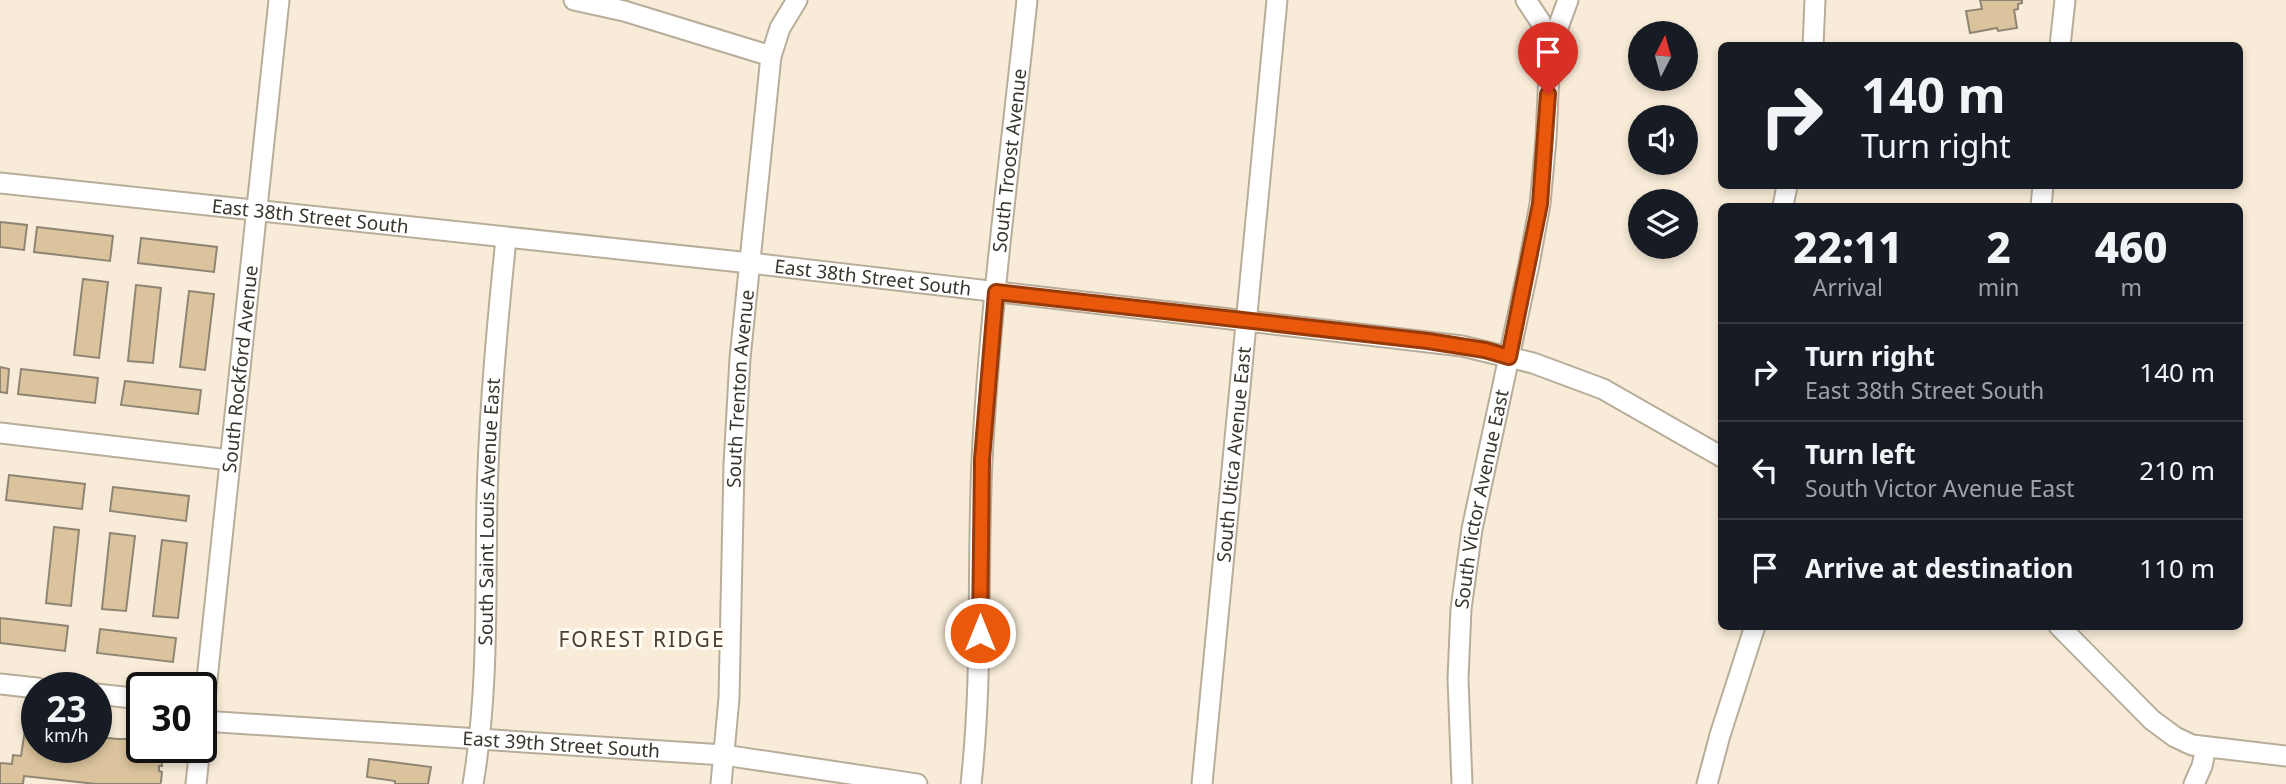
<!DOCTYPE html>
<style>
body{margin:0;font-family:"Noto Sans",sans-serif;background:#242831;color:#f1f3f6;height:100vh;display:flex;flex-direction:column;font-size:26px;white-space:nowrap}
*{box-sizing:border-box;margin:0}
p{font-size:23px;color:#9ea1a6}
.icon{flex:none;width:38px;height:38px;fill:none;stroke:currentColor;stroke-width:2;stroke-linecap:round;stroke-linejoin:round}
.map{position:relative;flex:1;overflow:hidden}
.drawer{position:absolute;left:1718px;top:203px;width:525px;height:427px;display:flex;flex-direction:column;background:#171b24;border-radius:10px;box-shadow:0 4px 10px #0003}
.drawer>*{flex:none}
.hud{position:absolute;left:1718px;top:42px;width:525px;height:147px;border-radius:10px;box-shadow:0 4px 10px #0003;background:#171b24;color:#f1f3f6;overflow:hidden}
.needle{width:46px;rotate:6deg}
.fabs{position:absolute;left:1628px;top:21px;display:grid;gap:14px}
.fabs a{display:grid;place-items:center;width:70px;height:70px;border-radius:50%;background:#171b24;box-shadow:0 4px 10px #0003;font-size:35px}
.speed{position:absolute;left:21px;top:672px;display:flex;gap:14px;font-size:35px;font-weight:700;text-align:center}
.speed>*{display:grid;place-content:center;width:91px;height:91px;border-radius:50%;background:#171b24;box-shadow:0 4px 10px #0003;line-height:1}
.speed small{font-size:18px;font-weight:400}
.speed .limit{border:4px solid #111;border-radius:10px;background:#fff;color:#111}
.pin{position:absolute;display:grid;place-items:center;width:60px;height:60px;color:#fff;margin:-72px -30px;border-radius:50% 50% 50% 0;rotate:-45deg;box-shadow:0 0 7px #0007}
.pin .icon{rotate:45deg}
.me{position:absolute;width:77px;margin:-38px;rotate:0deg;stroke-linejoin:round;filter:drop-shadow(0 0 5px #0008)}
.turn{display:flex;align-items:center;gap:24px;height:147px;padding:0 28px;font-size:32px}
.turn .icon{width:91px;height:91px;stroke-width:2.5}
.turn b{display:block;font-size:49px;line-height:60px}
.eta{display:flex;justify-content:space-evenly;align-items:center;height:119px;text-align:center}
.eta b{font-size:42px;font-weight:800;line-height:49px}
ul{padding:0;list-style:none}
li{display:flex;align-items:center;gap:21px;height:98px;padding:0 28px;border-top:2px solid #363941}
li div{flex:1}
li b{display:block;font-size:26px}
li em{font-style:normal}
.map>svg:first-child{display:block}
.building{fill:#dbc49d;stroke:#8f8573;stroke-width:2}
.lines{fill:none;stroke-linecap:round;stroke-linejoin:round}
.minor-casing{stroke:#b8ad9a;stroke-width:23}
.minor{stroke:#fff;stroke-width:19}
.route-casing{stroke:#983908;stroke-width:18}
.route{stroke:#ea580c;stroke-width:12}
.labels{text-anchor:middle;stroke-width:6;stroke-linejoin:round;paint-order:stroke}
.street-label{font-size:19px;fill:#39352d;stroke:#fffaf2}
.neighbourhood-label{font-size:21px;letter-spacing:2px;fill:#483f2f;stroke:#fffaf2}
</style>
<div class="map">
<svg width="2286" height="784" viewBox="0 0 2286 784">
<rect width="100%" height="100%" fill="#f8ecd8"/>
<path class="building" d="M1980,0H2022V3L2018,4V9L2014,10L2017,28L1998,31L1997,28L1970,33L1966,11L1982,9Z
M0,222L27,225L24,250L0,247Z
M37,227L113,236L110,261L34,252Z
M141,238L217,247L214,272L138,263Z
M83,279L108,282L99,358L74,355Z
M136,285L161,288L153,363L128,361Z
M189,291L214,294L205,370L180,367Z
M0,367L9,369L7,393L0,392Z
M21,369L98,378L95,403L18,394Z
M125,381L201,390L198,414L121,405Z
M9,475L85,484L82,509L6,500Z
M113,487L189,496L186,521L110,511Z
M54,527L79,530L71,606L46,603Z
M110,533L135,536L126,611L102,609Z
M162,540L187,543L178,618L153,616Z
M0,618L68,626L65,651L0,643Z
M100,629L176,638L173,662L97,653Z
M33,725H37V747H96V735L97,737L118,739H129V736L142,737V747H162V766H159V771L162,772L161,782L160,784H96L24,776L23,784H0V763L12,764L13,755L21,756L25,730L32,731Z
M369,759L431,767L428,784H395V781L367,777Z"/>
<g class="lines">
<g class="minor-casing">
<g id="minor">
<path d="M574,0L624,11L771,56"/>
<path d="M1526,0L1540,21L1550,49"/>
<path d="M1813,46L1815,0"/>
<path d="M2060,46L2065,0"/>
<path id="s1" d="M0,183L750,263L1462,346L1533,363L1603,389L1722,457"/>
<path d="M1783,206L1787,186"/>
<path d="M2041,206L2043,186"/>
<path d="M0,433L230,460"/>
<path d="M2059,626L2152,720L2175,737L2192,745L2286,756"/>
<path d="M0,684L37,688"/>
<path d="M96,694L142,699"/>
<path id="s2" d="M203,721L724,755L917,784"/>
<path id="s3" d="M201,736L279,0"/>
<path d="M196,784L200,747"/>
<path id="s4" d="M473,784C489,690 485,593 487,498C489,411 497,325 506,239"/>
<path id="s5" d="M721,784L729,698L734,465L740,358L771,56L780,28L797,0"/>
<path id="s6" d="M971,784C983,676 977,568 982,460C990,306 1011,153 1027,0"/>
<path id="s7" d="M1202,784L1277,0"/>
<path id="s8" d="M1462,784L1458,679L1461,609L1472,529L1529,264L1540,204L1546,139L1550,49L1568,0"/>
<path d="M1707,784L1720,735L1755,626"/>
<path d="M2194,784L2202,766L2206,747"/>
</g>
</g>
<use href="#minor" class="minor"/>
</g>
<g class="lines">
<g class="route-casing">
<path id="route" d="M980,633L982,459L996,292L1428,341L1485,350L1509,357L1540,204L1548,94"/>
</g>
<use href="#route" class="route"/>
</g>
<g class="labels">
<g class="street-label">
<text dy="7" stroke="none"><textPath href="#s6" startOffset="625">South Troost Avenue</textPath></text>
<text dy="7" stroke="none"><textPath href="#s1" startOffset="312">East 38th Street South</textPath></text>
<text dy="7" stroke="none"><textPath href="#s1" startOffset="878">East 38th Street South</textPath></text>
<text dy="7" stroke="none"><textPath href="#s3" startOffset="369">South Rockford Avenue</textPath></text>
<text dy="7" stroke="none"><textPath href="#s5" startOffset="396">South Trenton Avenue</textPath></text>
<text dy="7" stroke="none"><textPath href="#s7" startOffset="331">South Utica Avenue East</textPath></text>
<text dy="7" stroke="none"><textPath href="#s8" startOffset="287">South Victor Avenue East</textPath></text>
<text dy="7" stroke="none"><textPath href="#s4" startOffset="273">South Saint Louis Avenue East</textPath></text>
<text dy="7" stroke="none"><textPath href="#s2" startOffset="359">East 39th Street South</textPath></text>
</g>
<g class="neighbourhood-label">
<text x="642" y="647">FOREST RIDGE</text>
</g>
</g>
</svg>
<div class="fabs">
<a><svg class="needle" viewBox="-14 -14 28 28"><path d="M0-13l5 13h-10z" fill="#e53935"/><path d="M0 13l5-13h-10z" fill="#9ea1a6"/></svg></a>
<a><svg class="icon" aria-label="sound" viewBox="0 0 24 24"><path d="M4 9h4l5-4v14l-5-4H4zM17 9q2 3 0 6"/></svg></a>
<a><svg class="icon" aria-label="layers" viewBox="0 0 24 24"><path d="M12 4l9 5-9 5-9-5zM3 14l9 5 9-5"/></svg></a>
</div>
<div class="speed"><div>23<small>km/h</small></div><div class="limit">30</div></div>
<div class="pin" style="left:1548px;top:94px;background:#d93025"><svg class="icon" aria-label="arrive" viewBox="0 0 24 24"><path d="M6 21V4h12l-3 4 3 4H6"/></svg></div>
<svg class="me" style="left:980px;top:633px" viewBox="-20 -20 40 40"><circle r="17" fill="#ea580c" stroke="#fff" stroke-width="3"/><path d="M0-11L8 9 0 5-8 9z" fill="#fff"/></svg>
<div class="hud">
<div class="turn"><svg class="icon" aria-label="right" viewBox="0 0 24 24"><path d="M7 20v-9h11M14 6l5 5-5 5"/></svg><div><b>140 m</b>Turn right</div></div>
</div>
<section class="drawer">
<div class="eta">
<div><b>22:11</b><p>Arrival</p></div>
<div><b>2</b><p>min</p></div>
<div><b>460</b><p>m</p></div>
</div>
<ul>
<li><svg class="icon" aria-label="right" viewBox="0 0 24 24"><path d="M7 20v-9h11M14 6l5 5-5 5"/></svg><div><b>Turn right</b><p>East 38th Street South</p></div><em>140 m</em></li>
<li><svg class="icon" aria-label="left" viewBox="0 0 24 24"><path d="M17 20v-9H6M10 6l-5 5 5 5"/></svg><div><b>Turn left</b><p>South Victor Avenue East</p></div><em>210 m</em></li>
<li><svg class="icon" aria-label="arrive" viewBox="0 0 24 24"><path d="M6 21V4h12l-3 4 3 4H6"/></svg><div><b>Arrive at destination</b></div><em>110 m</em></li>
</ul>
</section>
</div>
